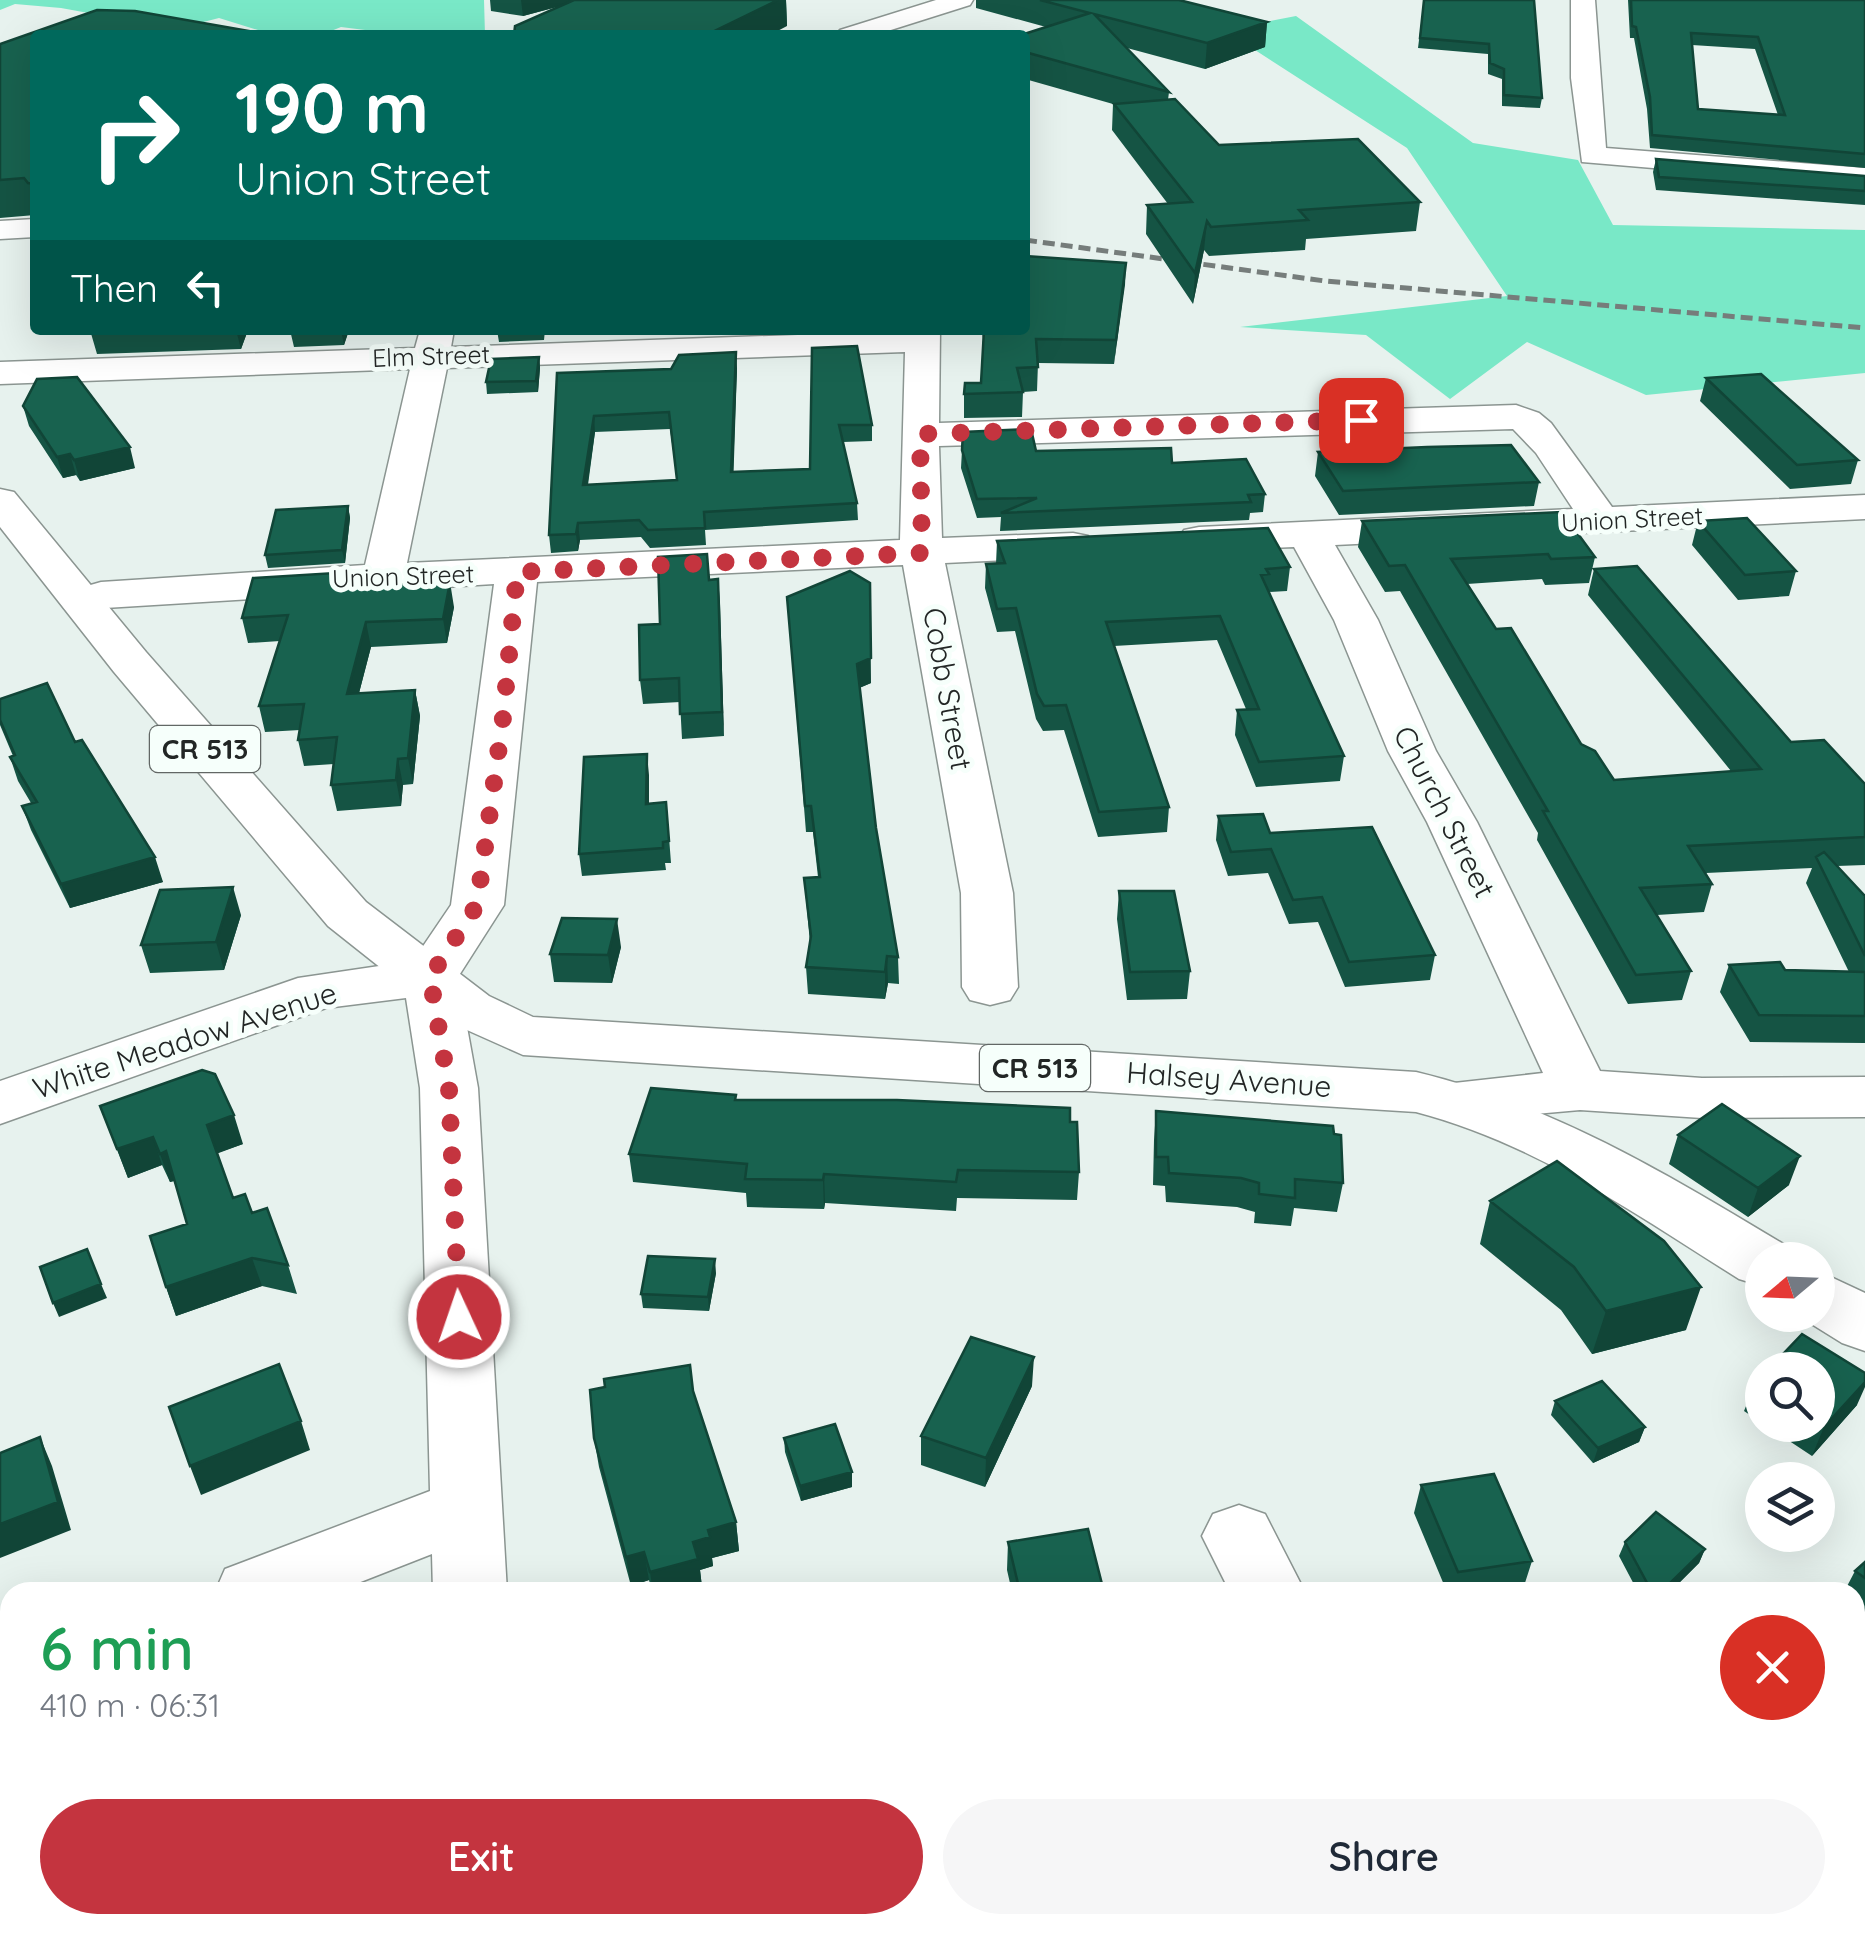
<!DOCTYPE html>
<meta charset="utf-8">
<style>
body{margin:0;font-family:Quicksand,sans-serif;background:#f6f6f7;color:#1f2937;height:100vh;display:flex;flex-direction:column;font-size:38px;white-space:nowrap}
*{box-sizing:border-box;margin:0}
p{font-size:32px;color:#747a83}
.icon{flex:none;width:55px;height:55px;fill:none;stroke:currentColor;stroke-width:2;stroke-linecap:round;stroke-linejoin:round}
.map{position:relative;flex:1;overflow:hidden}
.details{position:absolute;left:0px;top:1582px;width:1865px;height:352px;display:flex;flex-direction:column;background:#fff;border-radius:30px 30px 0 0;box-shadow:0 10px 40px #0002}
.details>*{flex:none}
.guide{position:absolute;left:30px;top:30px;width:1000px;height:305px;border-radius:10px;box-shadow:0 10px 40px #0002;background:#00695c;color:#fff;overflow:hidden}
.needle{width:65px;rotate:251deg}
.fabs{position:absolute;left:1745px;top:1242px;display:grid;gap:20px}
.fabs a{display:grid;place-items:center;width:90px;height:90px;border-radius:50%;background:#fff;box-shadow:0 10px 40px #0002;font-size:50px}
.pin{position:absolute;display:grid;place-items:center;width:85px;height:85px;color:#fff;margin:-42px;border-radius:20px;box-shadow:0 5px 15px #0006}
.me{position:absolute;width:110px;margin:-55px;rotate:357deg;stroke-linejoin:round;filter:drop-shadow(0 0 8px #0008)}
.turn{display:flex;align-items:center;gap:35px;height:210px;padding:0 40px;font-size:45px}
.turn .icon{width:130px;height:130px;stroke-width:2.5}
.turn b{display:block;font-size:70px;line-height:85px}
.then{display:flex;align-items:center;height:95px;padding:0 40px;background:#0003;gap:20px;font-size:38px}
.round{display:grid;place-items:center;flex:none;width:105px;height:105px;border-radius:52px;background:#f6f6f7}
.headline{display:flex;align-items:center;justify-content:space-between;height:170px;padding:0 40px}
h1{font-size:60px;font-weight:600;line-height:75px;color:#1e9e55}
.button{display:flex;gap:20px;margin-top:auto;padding:20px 40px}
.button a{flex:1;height:115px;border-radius:60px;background:#c4343f;color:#fff;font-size:40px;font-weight:600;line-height:115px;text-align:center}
.button a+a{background:#f6f6f7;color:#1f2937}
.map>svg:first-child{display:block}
.green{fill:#79e8c7}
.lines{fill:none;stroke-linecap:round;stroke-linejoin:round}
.minor-casing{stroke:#8b9591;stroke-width:3}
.major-casing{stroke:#8b9591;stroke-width:3}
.minor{fill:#fff;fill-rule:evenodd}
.major{fill:#fff;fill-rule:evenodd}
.rail{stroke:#767d7b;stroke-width:5;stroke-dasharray:12 6;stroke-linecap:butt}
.wall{fill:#155444;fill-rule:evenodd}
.shaded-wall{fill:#114537}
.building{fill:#18624f;stroke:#114537;stroke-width:2.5;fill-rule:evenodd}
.route{stroke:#c4343f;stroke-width:18;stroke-dasharray:0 32.4}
.labels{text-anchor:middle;stroke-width:10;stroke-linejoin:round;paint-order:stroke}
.far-street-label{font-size:25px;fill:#222625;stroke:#f6fffb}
.shield{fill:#f6fffb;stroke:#626765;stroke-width:2.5}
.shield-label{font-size:28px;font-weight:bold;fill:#222625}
.street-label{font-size:30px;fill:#222625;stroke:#f6fffb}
</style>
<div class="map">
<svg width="1865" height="1933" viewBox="0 0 1865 1933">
<rect width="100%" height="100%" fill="#e7f2ee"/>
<path class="green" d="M0,0H484L485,35H405L341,27L321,35H274L219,18L176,29L61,8L15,4L0,10Z
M1296,16L1473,143L1578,160L1613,225L1865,230V373L1646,395L1527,342L1450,399L1366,335L1240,327L1507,296L1407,148L1224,30Z"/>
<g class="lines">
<g class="minor-casing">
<path id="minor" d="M936,0H973L970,5L875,35H836L840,30Z
M1571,0H1595L1606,148L1865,168V186L1582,162L1571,78Z
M35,219V237L0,239V221Z
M420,330H454L451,347L940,330L939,423L1516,405L1539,413L1551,423L1612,507L1865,495V519L1335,545L1378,620L1436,751L1477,822L1600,1071L1702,1078L1865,1077V1117L1702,1118L1580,1110L1457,1121L1436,1115L1427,1100L1436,1085L1543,1073L1427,822L1388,751L1334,620L1294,547L1199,551L1184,548L1178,539L1184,530L1199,527L1573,509L1536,453L1513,429L939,446L942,538L1073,533L1088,536L1094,545L1088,554L1073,557L945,563L1013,893L1018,987L1010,1000L990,1005L970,1000L962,987L961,893L903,565L537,582L504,905L458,977L478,1088L507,1592H433L432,1554L335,1592H215L225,1569L430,1491L420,1088L406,998L326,1008L0,1124V1081L298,978L413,961L451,905L494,584L105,608L81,614L66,610L59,601L66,592L101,582L365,565L410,369L0,384V362L415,348ZM905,352L900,540L407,563L447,368Z
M1239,1505L1265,1514L1305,1592H1230L1202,1536L1213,1514Z
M10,1662V1734L0,1738V1666Z
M436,1925H522V1933H436Z
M1345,1925H1431L1433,1933H1347Z"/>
</g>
<g class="major-casing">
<path id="major" d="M0,489L14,492L146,652L366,902L489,996L533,1017L1416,1072C1553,1105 1665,1173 1785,1245L1793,1260H1762V1286L1739,1279C1636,1214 1535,1143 1416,1112L523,1055L449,1022L328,926L114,672L0,527Z
M1818,1271L1865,1293V1351L1842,1343L1797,1315H1818Z"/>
</g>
<use href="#minor" class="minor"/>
<use href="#major" class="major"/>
<path class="rail" d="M1025,240L1325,281L1865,328"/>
</g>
<path class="wall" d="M490,0H786L787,26L560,6L523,16L491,11Z
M976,0H1179L1267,22L1265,47L1205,69L1127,48L1169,92L1168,100L1219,145L1420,202L1416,231L1306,239L1305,250L1209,256L1204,250L1193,304L1146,234L1147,205L1168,204L1112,130L1113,104L1025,79V35L1046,27L976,8Z
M1424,0H1534L1542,98L1540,108L1502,106V79L1488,74V54L1418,48Z
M1628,0H1865V168L1650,148L1647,109L1634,38H1630ZM1692,45L1755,49L1778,115L1698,109Z
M35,35V215L0,218V44Z
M1656,159L1865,176V205L1656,190L1653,172Z
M1126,263L1114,364L1038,363L1037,391L1023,392L1022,417L964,418V394L981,383L983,339L982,330H1025Z
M90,330H248L241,349L97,354Z
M290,330H349L344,345L294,347Z
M497,330H545L544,340L499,342Z
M812,348L872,425V441L843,442L857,503L858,520L705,530L706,545L650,548L641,537L580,540L578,551L551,553L549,535L557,373L737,368L733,472L810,469ZM670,429L677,480L588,485L595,432Z
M539,357L540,368L538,392L487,394L486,382Z
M1706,378L1858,460L1851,484L1790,489L1700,401Z
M23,406L135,468L80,481L76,475L63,478L29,426Z
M963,432L1036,451L1172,463L1265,494L1263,512L1250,513L1249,520L1000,531L1001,517L977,518L961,468Z
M1318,452L1539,482L1534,506L1339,515L1315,476Z
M348,506L350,518L345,563L268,568L265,555Z
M1362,521L1595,557L1589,583L1545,585L1542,579L1467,584L1496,629L1581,744L1614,780L1731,771L1588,595L1594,569L1791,742L1865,784V865L1837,866L1865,896V1043L1750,1042L1720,992L1729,965L1785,970L1849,972L1806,883L1812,868L1706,873L1712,884L1704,912L1657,915L1691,971L1682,1000L1628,1004L1537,840L1538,833L1400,591L1385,592L1358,547Z
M1698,521L1796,571L1789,596L1738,600L1692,545Z
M997,541L1290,567L1287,591L1269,592L1344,756L1340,781L1256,787L1235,735L1237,710L1246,709L1217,640L1114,646L1169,807L1167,832L1098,837L1064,730L1043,731L1036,719L1015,631L997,632L985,588L986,564H996Z
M718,579L724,736L682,739L680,702L643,704L640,680L660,624L709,580Z
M338,587L454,607L447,643L371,647L359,693L415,690L420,716L413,784L403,785L401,806L337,811L331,785L334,764L304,766L298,740L300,730L265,732L259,706L280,641L248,643L242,618Z
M787,597L871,683L859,688L876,828L898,957L899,984L888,983L885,999L808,994L806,967L810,943L804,878L818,877L813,832H806Z
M0,699L75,742L163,882L70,908L31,830L22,806L31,803L18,781L10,757L13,756L0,725Z
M649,775V804L668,824L671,863H665L666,870L582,876L579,854Z
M1218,816L1270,833L1435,955L1430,980L1345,987L1318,922L1289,924L1268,873L1228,876L1216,840Z
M1119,891L1190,971L1187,999L1127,1000L1117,919Z
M241,915L224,970L150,973L141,945Z
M621,947L612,983L554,982L550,954Z
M737,1100L1070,1122L1079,1172L1077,1200L957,1198L956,1211L825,1203L824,1209L747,1207L746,1193L633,1182L629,1154Z
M100,1106L243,1144L217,1153L233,1198L252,1213L288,1265L297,1294L262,1286L176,1316L166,1287L187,1224L175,1181L170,1182L162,1165L128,1178Z
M1156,1111L1334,1134L1343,1183L1337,1212L1294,1208L1291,1226L1254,1223L1255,1212L1237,1207L1166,1202L1165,1186L1153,1185L1154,1140Z
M1678,1135L1789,1185L1748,1217L1669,1164Z
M1490,1201L1686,1330L1592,1354L1561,1310L1480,1244Z
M716,1273L709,1311L643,1308L641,1294Z
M1818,1370L1857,1405L1812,1456L1765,1425H1818Z
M1762,1376V1423L1744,1411L1756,1382Z
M1032,1386L985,1487L921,1465V1436Z
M693,1391L736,1522L739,1551L712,1558L713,1566L700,1570L702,1587L683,1592H652L649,1580L631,1586L599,1467L594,1438Z
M1555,1401L1645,1427L1639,1442L1593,1463L1551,1415Z
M784,1438L852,1487L801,1501L785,1452Z
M1421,1485L1532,1561L1523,1589L1500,1592H1447L1414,1513Z
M1008,1542L1104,1592H1012L1007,1570Z
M1625,1542L1705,1549L1699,1563L1670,1592H1638L1619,1556Z
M1865,1562V1616L1855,1607V1592H1844L1855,1571Z
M1525,1925H1636L1639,1933H1528Z"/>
<path class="shaded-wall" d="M521,0H583L523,16Z
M778,0H786L787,26L770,35H706Z
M1267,22L1265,47L1205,69L1207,43Z
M1207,221L1204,250L1193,304L1195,273Z
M1126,263L1125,285L1114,364L1116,340Z
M236,330H248L241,349Z
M341,330H349L344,345Z
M736,352L737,368L733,489L731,472Z
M539,357L540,368L538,392L536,381Z
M594,416L595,432L585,502L583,485Z
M130,447L135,468L80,481L74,460Z
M70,454L76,475L63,478L57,457Z
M348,506L350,518L345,563L342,550Z
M578,523L580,540L578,551L576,534Z
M718,579L720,602L724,736L722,712Z
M450,582L454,607L447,643L443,619Z
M870,583L871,683L857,689V664Z
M366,622L371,647L352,720L347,694Z
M415,690L420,716L413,784L408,758Z
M647,754L649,775V826L646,804Z
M398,759L403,785L401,806L396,780Z
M155,857L163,882L70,908L61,884Z
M233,887L241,915L224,970L216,942Z
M617,919L621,947L612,983L608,955Z
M887,956L888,983L885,999V972Z
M234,1115L243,1144L216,1154L207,1125Z
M153,1137L162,1165L128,1178L117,1149Z
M166,1151L176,1180L170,1182L160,1154Z
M1800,1156L1789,1185L1748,1217L1758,1188Z
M824,1174L825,1203L824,1209L823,1180Z
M252,1258L262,1286L176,1316L166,1287Z
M715,1259L716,1273L709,1311L708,1297Z
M101,1284L107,1298L59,1317L53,1303Z
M1701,1287L1686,1330L1592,1354L1606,1311Z
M1034,1357L1032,1386L985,1487L986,1458Z
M1865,1382V1387L1857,1405L1812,1456L1824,1427Z
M301,1421L310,1450L201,1495L190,1466Z
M1645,1427L1639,1442L1593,1463L1598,1448Z
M40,1437L52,1466L71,1530L0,1558V1524Z
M852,1472V1487L801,1501L800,1486Z
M736,1522L739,1551L712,1558L713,1566L700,1570L702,1587L683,1592H653L650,1572L708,1530Z
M1705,1549L1699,1563L1670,1592H1661Z
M644,1552L649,1580L631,1586L626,1557Z
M1865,1824V1839L1855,1847V1832Z
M274,1925H288L291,1933H258Z"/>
<path class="building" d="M574,0H778L706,35H514L515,26Z
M1040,0H1179L1267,22L1207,43L1094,14L1169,92L1025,52V35H1021L1090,13Z
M1424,0H1534L1542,98L1504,95V69L1490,63L1489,44L1420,38Z
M1631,0H1865V154L1652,135L1650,97L1636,27L1632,26ZM1691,33L1758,37L1785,115L1698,109Z
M97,10L135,11L272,35H35V184L28,183L24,178L0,180V44Z
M1175,99L1219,145L1358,139L1420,202L1299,210L1308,220L1211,227L1207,221L1195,273L1147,205L1192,202L1114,104Z
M1656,159L1865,176V191L1659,177Z
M1025,256L1126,263L1116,340L1036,339L1038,367L1017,368L1023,392L964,394L965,383H981L984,330H1025Z
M857,346L872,425H839L857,503L704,512L705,528L648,530L639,520L578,523L576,534L549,535L557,373L671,369L679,355L736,352L731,472L810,469L812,348ZM669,412L677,480L583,485L594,416Z
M539,357L536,381L486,382L491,359Z
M1761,374L1858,460L1797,465L1706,378Z
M77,377L130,447L74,460L70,454L57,457L23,406L37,379Z
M1031,429L1036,451L1171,448L1172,463L1246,459L1265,494L1248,495L1251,502L1001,513L1037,498L977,499L962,450L963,432Z
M1511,445L1539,482L1343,491L1318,452L1427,447Z
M348,506L342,550L265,555L276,510Z
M1562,512L1595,557L1551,559L1548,554L1451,559L1496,629L1511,628L1581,744L1595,751L1614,780L1761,769L1594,569L1637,566L1791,742L1824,740L1865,784V837L1688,846L1712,884L1640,888L1691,971L1636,975L1543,811H1548L1405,565L1389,566L1362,521Z
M1747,518L1796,571L1745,575L1698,521Z
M1268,528L1290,567L1266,569L1269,574L1261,575L1344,756L1259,762L1237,710L1259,709L1220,616L1106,622L1169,807L1099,812L1066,705L1044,706L1037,694L1016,608L997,609L986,564L1005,563L997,541Z
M707,554L709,580L718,579L722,712L680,714L679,678L640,680L639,625L660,624L658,557Z
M850,571L870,583L871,658L857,664L876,828L898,957L887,956L885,972L806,967L811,936L804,878L820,877L811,806H805L787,597Z
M335,573L334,586L340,587L450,582L443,619L366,622L347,694L415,690L408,758L398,759L396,780L331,785L337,737L298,740L304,704L259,706L288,615L242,618L253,578Z
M47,683L75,742L82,740L155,857L61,884L22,806L37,802L10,757L15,755L0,720V699Z
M647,754L646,804L666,802L669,841L663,842V848L579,854L584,757Z
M1263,814L1270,833L1372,827L1435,955L1349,962L1322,897L1293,900L1271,849L1231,852L1218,816Z
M1824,852L1865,896V956L1816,857Z
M233,887L216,942L141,945L160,890Z
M1119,891H1174L1190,971L1130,972Z
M562,918L617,919L608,955L550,954Z
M1780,962L1785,970L1865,972V1016L1759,1015L1729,965Z
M202,1070L215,1074L234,1115L207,1125L233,1198L245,1194L252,1213L267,1208L288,1265L252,1258L166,1287L150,1236L187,1224L166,1151L160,1154L153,1137L117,1149L100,1106Z
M651,1088L736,1095L735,1100H897L1070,1108V1122H1077L1079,1172L958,1170L956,1182L824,1174L823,1180L745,1179L747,1164L629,1154Z
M1722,1104L1800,1156L1758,1188L1678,1135Z
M1156,1111L1333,1126L1334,1134L1341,1135L1343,1183L1295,1179V1198L1259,1194V1183L1241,1178L1169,1173L1168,1157H1156Z
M1557,1161L1664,1241L1701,1287L1606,1311L1574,1267L1490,1201Z
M87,1249L101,1284L53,1303L40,1267Z
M648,1256L715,1259L708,1297L641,1294Z
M1802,1334L1865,1373V1382L1824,1427L1818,1422V1370H1768Z
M971,1337L1034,1357L986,1458L921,1436Z
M279,1364L301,1421L190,1466L169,1407Z
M690,1365L693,1391L736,1522L708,1530L710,1537L693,1542L698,1559L650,1572L644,1552L626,1557L594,1438L590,1390L605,1387L604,1379Z
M1762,1376V1387L1756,1382Z
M1602,1381L1645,1427L1598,1448L1555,1401Z
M835,1424L852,1472L800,1486L784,1438Z
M40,1437L58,1502L0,1524V1453Z
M1494,1474L1532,1561L1458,1572L1421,1485Z
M1656,1512L1705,1549L1661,1592H1652L1625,1542Z
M1088,1529L1104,1592H1020L1008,1542Z
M1865,1562V1578L1855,1571Z
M1855,1723L1865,1733V1824L1855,1832Z
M113,1925H274L258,1933H115Z
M665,1925H819L820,1933H666Z
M1546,1925H1636L1639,1933H1549Z"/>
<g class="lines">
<path class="route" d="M459,1317L449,1088L430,977L477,905L503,718L517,572L922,553L920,434L1361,420"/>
</g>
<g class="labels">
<g class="far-street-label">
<text transform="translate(431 356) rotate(-2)" y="9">Elm Street</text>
<text transform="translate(1632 519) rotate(-3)" y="9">Union Street</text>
<text transform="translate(403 576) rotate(-2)" y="9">Union Street</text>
</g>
<g class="shield">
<rect x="150" y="726" width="110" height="46" rx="8"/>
<rect x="980" y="1045" width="110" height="46" rx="8"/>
</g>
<g class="shield-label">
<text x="205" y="759">CR 513</text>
<text x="1035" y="1078">CR 513</text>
</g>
<g class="street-label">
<text transform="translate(947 689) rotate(80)" y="10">Cobb Street</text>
<text transform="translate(1444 812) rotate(63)" y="10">Church Street</text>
<text transform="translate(185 1041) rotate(-18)" y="10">White Meadow Avenue</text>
<text transform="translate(1229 1080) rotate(4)" y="10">Halsey Avenue</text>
</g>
</g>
</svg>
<div class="fabs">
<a><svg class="needle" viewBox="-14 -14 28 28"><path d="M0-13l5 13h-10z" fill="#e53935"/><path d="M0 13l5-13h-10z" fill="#747a83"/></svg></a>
<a><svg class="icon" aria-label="search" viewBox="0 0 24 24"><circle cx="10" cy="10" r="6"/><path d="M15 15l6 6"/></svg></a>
<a><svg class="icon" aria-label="layers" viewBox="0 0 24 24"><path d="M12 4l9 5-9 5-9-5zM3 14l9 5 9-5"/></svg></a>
</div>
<div class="pin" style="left:1361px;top:420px;background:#d93025"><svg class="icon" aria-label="arrive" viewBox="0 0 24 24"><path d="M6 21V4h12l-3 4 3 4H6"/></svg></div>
<svg class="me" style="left:459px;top:1317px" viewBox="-20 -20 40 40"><circle r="17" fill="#c4343f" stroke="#fff" stroke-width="3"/><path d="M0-11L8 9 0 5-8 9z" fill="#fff"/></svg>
<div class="guide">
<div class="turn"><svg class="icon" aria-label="right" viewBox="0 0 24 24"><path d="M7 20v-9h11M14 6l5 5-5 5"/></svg><div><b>190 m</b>Union Street</div></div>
<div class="then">Then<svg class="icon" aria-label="left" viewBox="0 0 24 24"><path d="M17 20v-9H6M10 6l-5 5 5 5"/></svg></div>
</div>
<section class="details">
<div class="headline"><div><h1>6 min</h1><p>410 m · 06:31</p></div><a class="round" style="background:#d93025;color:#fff"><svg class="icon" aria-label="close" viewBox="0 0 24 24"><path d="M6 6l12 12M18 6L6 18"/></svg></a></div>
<div class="button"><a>Exit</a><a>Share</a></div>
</section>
</div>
